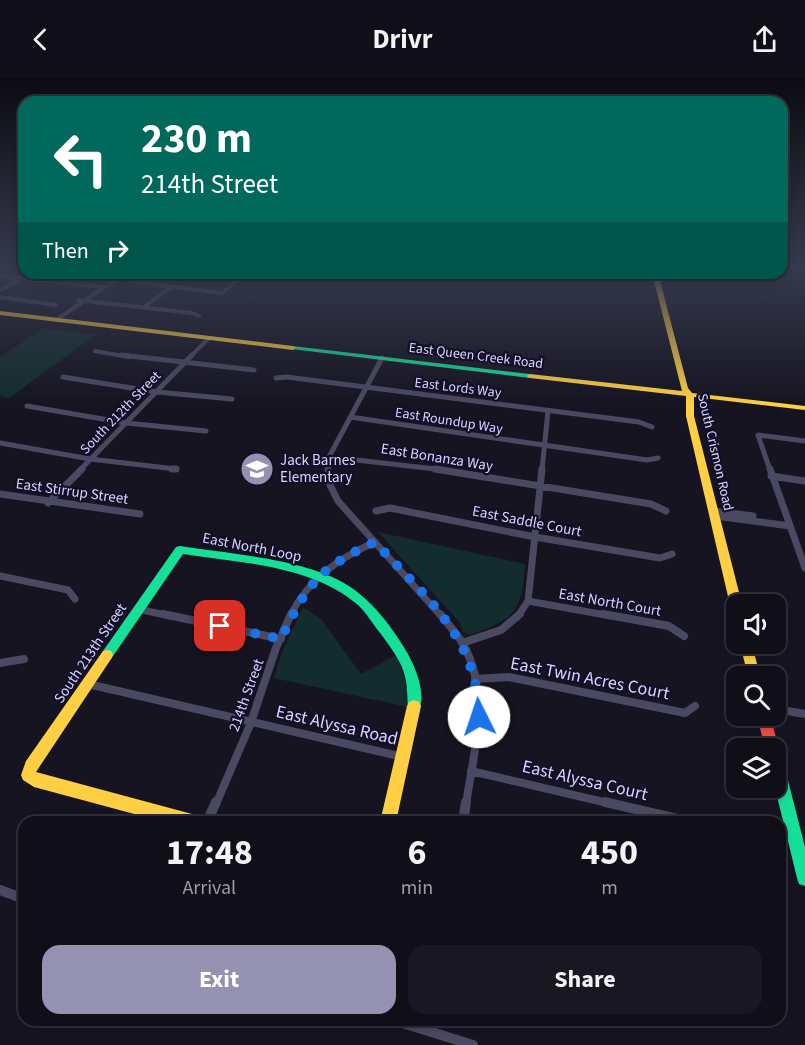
<!DOCTYPE html>
<style>
body{margin:0;font-family:"Source Sans 3",sans-serif;background:#191822;color:#f1f3f6;height:100vh;display:flex;flex-direction:column;font-size:22px;white-space:nowrap}
*{box-sizing:border-box;margin:0}
p{font-size:20px;color:#9c9ca2}
.icon{flex:none;width:33px;height:33px;fill:none;stroke:currentColor;stroke-width:2;stroke-linecap:round;stroke-linejoin:round}
.map{position:relative;flex:1;overflow:hidden}
.drawer{position:absolute;left:18px;top:738px;width:768px;height:210px;display:flex;flex-direction:column;background:#100f19;border-radius:18px;box-shadow:0 3px 9px #0003,0 0 0 2px #302f38}
.drawer>*{flex:none}
.banner{position:absolute;left:18px;top:18px;width:770px;height:183px;border-radius:18px;box-shadow:0 3px 9px #0003,0 0 0 2px #302f38;background:#00695c;color:#fff;overflow:hidden}
.controls{position:absolute;left:726px;top:516px;display:grid;gap:12px}
.controls a{display:grid;place-items:center;width:60px;height:60px;border-radius:12px;background:#100f19;box-shadow:0 3px 9px #0003,0 0 0 2px #302f38;font-size:30px}
.pin{position:absolute;display:grid;place-items:center;width:51px;height:51px;color:#fff;margin:-26px;border-radius:12px;box-shadow:0 3px 9px #0006}
.me{position:absolute;width:66px;margin:-33px;rotate:356deg;stroke-linejoin:round;filter:drop-shadow(0 0 4px #0008)}
.turn{display:flex;align-items:center;gap:21px;height:126px;padding:0 24px;font-size:27px}
.turn .icon{width:78px;height:78px;stroke-width:2.5}
.turn b{display:block;font-size:42px;line-height:51px}
.then{display:flex;align-items:center;height:57px;padding:0 24px;background:#0003;gap:12px;font-size:22px}
.eta{display:flex;justify-content:space-evenly;align-items:center;height:102px;text-align:center}
.eta b{font-size:36px;font-weight:700;line-height:42px}
.action{display:flex;gap:12px;margin-top:auto;padding:12px 24px}
.action a{flex:1;height:69px;border-radius:18px;background:#9591b1;color:#fff;font-size:24px;font-weight:700;line-height:69px;text-align:center}
.action a+a{background:#191822;color:#f1f3f6}
header{display:flex;justify-content:space-between;align-items:center;height:78px;padding:0 24px;background:#100f19;font-size:27px;font-weight:700}
.map>svg:first-child{display:block}
.green{fill:#132c2d}
.lines{fill:none;stroke-linecap:round;stroke-linejoin:round}
.stream{stroke:#0d2144;stroke-width:1.5}
.street-far4{stroke:#4a4962;stroke-width:4}
.street-far3{stroke:#4a4962;stroke-width:5}
.street-far2{stroke:#4a4962;stroke-width:7}
.street-far1{stroke:#4a4962;stroke-width:8}
.street{stroke:#4a4962;stroke-width:10}
.fast{fill:#16e098;fill-rule:evenodd}
.slow{fill:#ffcf43;fill-rule:evenodd}
.jam{fill:#f24e42;fill-rule:evenodd}
.route{stroke:#1a73e8;stroke-width:10;stroke-dasharray:0 18}
.labels{text-anchor:middle;stroke-width:4.5;stroke-linejoin:round;paint-order:stroke}
.far-street-label{font-size:14px;fill:#d9d4ff;stroke:#130f26}
.street-label{font-size:15px;fill:#d9d4ff;stroke:#130f26}
.poi-label{font-size:15px;fill:#d9d4ff;stroke:#130f26;text-anchor:start}
.near-street-label{font-size:18px;fill:#d9d4ff;stroke:#130f26}
</style>
<header><svg class="icon" aria-label="back" viewBox="0 0 24 24"><path d="M15 5l-7 7 7 7"/></svg>Drivr<svg class="icon" aria-label="share" viewBox="0 0 24 24"><path d="M12 15V3M7 8l5-5 5 5M5 13v7h14v-7"/></svg></header>
<div class="map">
<svg width="805" height="967" viewBox="0 0 805 967">
<rect width="100%" height="100%" fill="#161421"/>
<path class="green" d="M44,250L95,257L9,320L0,318V279Z
M378,454L525,486C522,535 515,540 470,557L463,554L460,545Z
M303,529L321,541L361,596L396,577C404,595 409,610 408,629L274,600L282,574Z"/>
<g class="lines">
<path class="stream" d="M720,312L722,317"/>
<path class="street-far4" d="M219,195L242,197
M0,198L103,209
M128,203L222,215L245,195
M56,204L70,195
M0,212L22,200
M0,219L56,227
M78,222L192,235L199,238
M144,229L171,209
M56,242L125,195
M95,273L129,279
M190,279L209,260"/>
<path class="street-far3" d="M121,277L254,292
M63,299L157,314L232,321
M276,300L287,299L639,344L652,349
M27,328L126,345L206,353
M350,339L647,382L658,380
M0,365L90,381L176,391
M329,379L445,392
M80,392L192,277
M328,392L329,379L382,280
M542,392L548,333
M770,392L758,357L805,363"/>
<path class="street-far2" d="M172,391H176
M328,391L330,407L338,423L441,538
M435,391L651,426L666,433
M770,391L805,490
M771,398L805,403
M0,416L140,436
M48,425L82,391
M376,433L390,430L535,459L660,480L672,476
M713,433L753,438
M715,438L790,448
M0,498L68,512L75,521
M528,523L611,538
M138,531L170,538
M290,538C309,500 338,481 375,464
M518,538L528,523L542,391"/>
<path class="street-far1" d="M163,536L281,561
M440,536C448,546 457,556 463,566C491,616 474,673 466,726
M603,536L669,548L684,558
M462,565L501,552L520,536
M0,585L24,581
M475,601L509,599L685,635L695,628
M88,606L403,679
M776,631L805,636
M471,693L612,726
M216,726L250,647L276,570L291,536"/>
<path class="street" d="M605,724L691,744
M207,744L216,724
M463,744L466,724
M0,812L24,821
M393,942L473,967
M432,954L434,942"/>
<path class="fast" d="M293,268L530,296L534,298L530,300L291,271V269Z
M180,468C230,476 310,481 352,510C375,526 394,552 408,576C416,591 426,615 419,632L414,634L409,632C407,626 408,621 407,614C407,605 405,596 401,587C396,576 388,566 381,556C373,547 367,535 358,527C312,487 241,485 183,476L111,581L107,582L103,581L101,577L103,573L176,469Z
M776,676L781,678L783,683L805,769V808L799,806L797,800L775,710Z"/>
<path class="slow" d="M652,195H658L688,310L692,315L805,328V332L694,319V338L742,526H736V531L732,530L730,527L686,338V318L530,300L526,298L530,296L682,313Z
M0,233L293,268L296,270L293,272L0,237Z
M740,566H752L760,598H748Z
M107,572L111,573L113,577L111,581L36,694L192,736L197,739L200,744H164L34,709L23,702L21,697L26,683L103,573Z
M414,622L419,624L421,628L396,744H380L407,628L409,624Z"/>
<path class="jam" d="M757,638H770L779,670L777,675H776V670H765Z"/>
</g>
<linearGradient id="sky" x2="0" y2="1"><stop stop-color="#0c0b12"/><stop offset="0.58" stop-color="#363a4e"/><stop offset="1" stop-color="#363a4e" stop-opacity="0"/></linearGradient>
<rect width="805" height="326" fill="url(#sky)"/>
<g class="lines">
<path class="route" d="M220,548L281,561C307,506 319,490 375,464C425,519 478,559 479,639"/>
</g>
<defs>
<g id="school-disc" transform="scale(1.725)"><circle r="9.5" fill="#9591b1" stroke="#130f26"/><path d="M0-5L7-2L0 1L-7-2ZM-4 1L0 2.5L4 1V4Q0 6-4 4Z" fill="#fff"/></g>
</defs>
<g fill-rule="evenodd">
<use href="#school-disc" x="257" y="391"/>
</g>
<g class="labels">
<g class="far-street-label">
<text transform="translate(476 277) rotate(7)" y="5">East Queen Creek Road</text>
<text transform="translate(458 309) rotate(7)" y="5">East Lords Way</text>
<text transform="translate(120 334) rotate(-46)" y="5">South 212th Street</text>
<text transform="translate(449 342) rotate(9)" y="5">East Roundup Way</text>
<text transform="translate(716 374) rotate(77)" y="5">South Crismon Road</text>
</g>
<g class="street-label">
<text transform="translate(437 379) rotate(9)" y="5">East Bonanza Way</text>
<text transform="translate(72 413) rotate(8)" y="5">East Stirrup Street</text>
<text transform="translate(527 443) rotate(11)" y="5">East Saddle Court</text>
<text transform="translate(252 469) rotate(11)" y="5">East North Loop</text>
<text transform="translate(610 524) rotate(10)" y="5">East North Court</text>
<text transform="translate(90 575) rotate(-56)" y="5">South 213th Street</text>
<text transform="translate(246 617) rotate(-70)" y="5">214th Street</text>
</g>
<g class="poi-label">
<text x="280" y="387">Jack Barnes<tspan x="280" dy="17">Elementary</tspan></text>
</g>
<g class="near-street-label">
<text transform="translate(590 600) rotate(11)" y="6">East Twin Acres Court</text>
<text transform="translate(337 647) rotate(13)" y="6">East Alyssa Road</text>
<text transform="translate(585 702) rotate(13)" y="6">East Alyssa Court</text>
</g>
</g>
</svg>
<div class="controls">
<a><svg class="icon" aria-label="sound" viewBox="0 0 24 24"><path d="M4 9h4l5-4v14l-5-4H4zM17 9q2 3 0 6"/></svg></a>
<a><svg class="icon" aria-label="search" viewBox="0 0 24 24"><circle cx="10" cy="10" r="6"/><path d="M15 15l6 6"/></svg></a>
<a><svg class="icon" aria-label="layers" viewBox="0 0 24 24"><path d="M12 4l9 5-9 5-9-5zM3 14l9 5 9-5"/></svg></a>
</div>
<div class="pin" style="left:220px;top:548px;background:#d93025"><svg class="icon" aria-label="arrive" viewBox="0 0 24 24"><path d="M6 21V4h12l-3 4 3 4H6"/></svg></div>
<svg class="me" style="left:479px;top:639px" viewBox="-20 -20 40 40"><circle r="19" fill="#fff"/><path d="M0-13L10 11 0 6-10 11z" fill="#1a73e8"/></svg>
<div class="banner">
<div class="turn"><svg class="icon" aria-label="left" viewBox="0 0 24 24"><path d="M17 20v-9H6M10 6l-5 5 5 5"/></svg><div><b>230 m</b>214th Street</div></div>
<div class="then">Then<svg class="icon" aria-label="right" viewBox="0 0 24 24"><path d="M7 20v-9h11M14 6l5 5-5 5"/></svg></div>
</div>
<section class="drawer">
<div class="eta">
<div><b>17:48</b><p>Arrival</p></div>
<div><b>6</b><p>min</p></div>
<div><b>450</b><p>m</p></div>
</div>
<div class="action"><a>Exit</a><a>Share</a></div>
</section>
</div>
